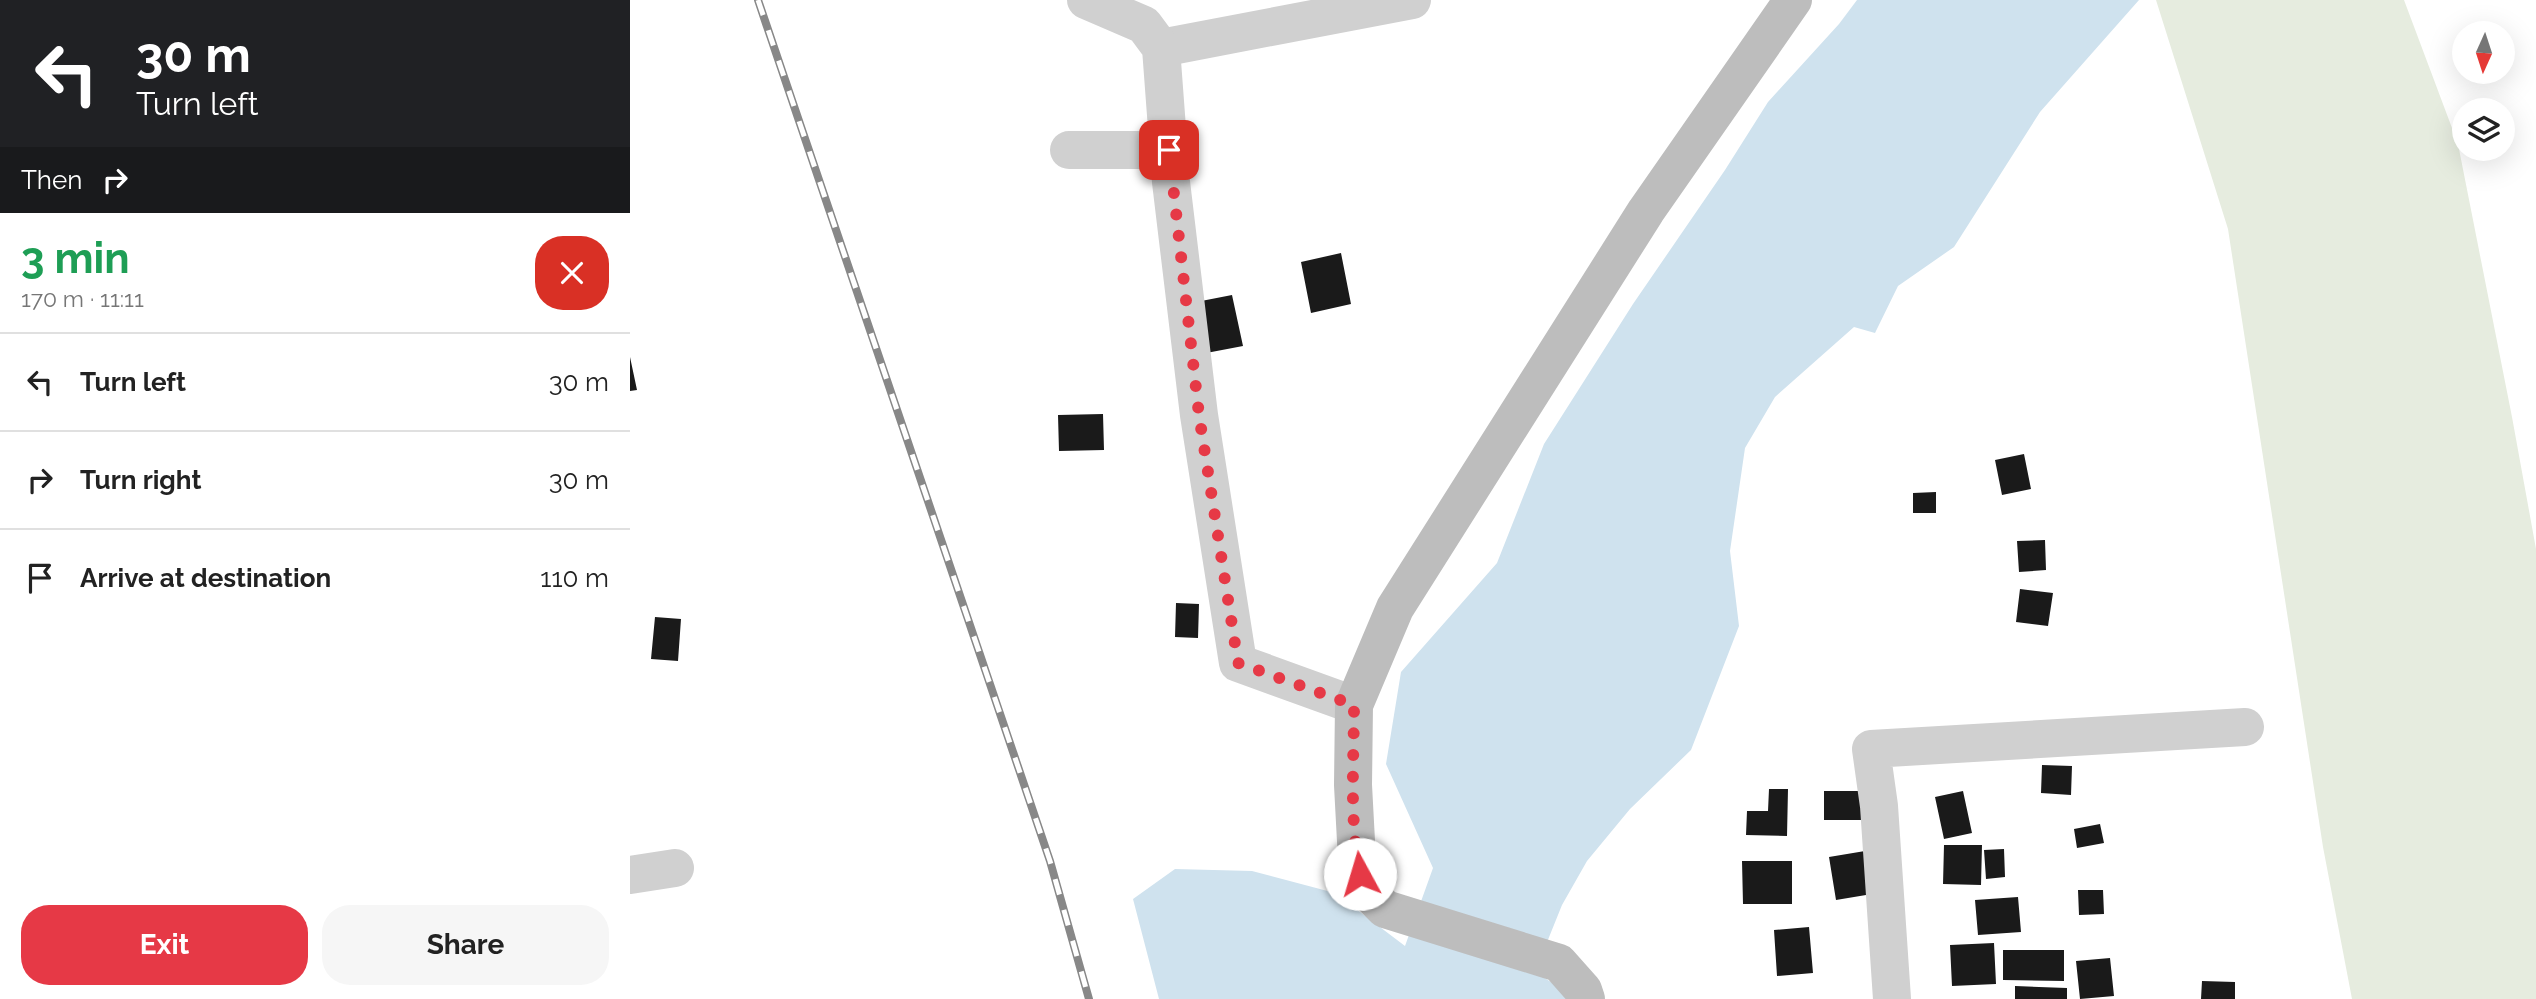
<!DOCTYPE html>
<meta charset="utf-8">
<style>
body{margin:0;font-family:Raleway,sans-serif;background:#f6f6f6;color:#222;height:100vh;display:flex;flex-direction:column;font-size:26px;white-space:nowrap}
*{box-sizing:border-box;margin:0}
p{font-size:23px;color:#767676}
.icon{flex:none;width:38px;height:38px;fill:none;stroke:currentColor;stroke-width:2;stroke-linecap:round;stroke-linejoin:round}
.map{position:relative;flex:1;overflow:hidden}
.panel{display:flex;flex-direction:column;background:#fff;width:630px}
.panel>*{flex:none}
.top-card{background:#202124;color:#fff;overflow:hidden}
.needle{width:46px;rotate:183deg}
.fabs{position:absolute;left:1822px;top:21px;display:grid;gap:14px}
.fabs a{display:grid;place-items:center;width:63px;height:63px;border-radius:50%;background:#fff;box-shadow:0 7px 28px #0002;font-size:35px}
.pin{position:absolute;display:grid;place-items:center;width:60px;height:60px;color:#fff;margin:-30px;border-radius:14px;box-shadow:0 4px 10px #0006}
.me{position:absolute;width:77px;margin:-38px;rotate:354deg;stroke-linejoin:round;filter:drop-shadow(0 0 5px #0008)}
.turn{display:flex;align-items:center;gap:24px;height:147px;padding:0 21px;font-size:32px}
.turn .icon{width:91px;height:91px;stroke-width:2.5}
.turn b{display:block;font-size:49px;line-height:60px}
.then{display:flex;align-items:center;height:66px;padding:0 21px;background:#0003;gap:14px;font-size:26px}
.round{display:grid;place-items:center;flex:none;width:74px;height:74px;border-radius:28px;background:#f6f6f6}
.summary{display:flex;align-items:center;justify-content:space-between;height:119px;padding:0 21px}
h1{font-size:42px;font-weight:700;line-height:52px;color:#1e9e55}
.action{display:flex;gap:14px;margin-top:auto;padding:14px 21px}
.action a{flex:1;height:80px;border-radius:28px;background:#e63946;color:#fff;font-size:28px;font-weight:700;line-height:80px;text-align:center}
.action a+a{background:#f6f6f6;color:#222}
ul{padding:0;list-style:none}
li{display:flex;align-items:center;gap:21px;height:98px;padding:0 21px;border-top:2px solid #e0e0e0}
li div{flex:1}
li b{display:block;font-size:26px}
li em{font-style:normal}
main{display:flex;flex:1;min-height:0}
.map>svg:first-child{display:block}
.green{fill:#e6ecdf}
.water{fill:#cfe2ee}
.building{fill:#1a1a1a}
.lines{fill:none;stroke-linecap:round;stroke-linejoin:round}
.minor{stroke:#d0d0d0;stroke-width:38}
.tertiary{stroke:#d0d0d0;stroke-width:38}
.secondary{stroke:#bdbdbd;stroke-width:38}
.rail-casing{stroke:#888;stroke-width:8}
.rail{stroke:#fff;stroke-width:5;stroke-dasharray:16;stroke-linecap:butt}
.route{stroke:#e63946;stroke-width:12;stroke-dasharray:0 21.6}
</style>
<main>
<section class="panel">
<div class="top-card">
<div class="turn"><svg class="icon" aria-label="left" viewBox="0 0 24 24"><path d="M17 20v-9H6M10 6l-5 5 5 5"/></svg><div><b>30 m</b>Turn left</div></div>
<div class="then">Then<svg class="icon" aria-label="right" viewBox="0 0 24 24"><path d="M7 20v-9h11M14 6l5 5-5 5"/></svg></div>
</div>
<div class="summary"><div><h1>3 min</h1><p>170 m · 11:11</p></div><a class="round" style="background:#d93025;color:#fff"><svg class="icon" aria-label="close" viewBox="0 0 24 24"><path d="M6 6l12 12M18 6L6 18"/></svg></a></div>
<ul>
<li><svg class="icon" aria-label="left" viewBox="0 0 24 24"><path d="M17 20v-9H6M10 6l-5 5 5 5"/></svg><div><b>Turn left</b></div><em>30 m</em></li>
<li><svg class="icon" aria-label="right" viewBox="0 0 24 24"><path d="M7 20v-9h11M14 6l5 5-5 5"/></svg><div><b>Turn right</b></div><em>30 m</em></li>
<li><svg class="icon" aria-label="arrive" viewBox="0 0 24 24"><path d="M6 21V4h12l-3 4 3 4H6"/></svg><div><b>Arrive at destination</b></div><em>110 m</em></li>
</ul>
<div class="action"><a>Exit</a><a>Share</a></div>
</section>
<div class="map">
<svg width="1906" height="999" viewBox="0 0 1906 999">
<rect width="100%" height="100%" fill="#fff"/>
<path class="green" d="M1526,0H1774L1828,144L1882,417L1906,549V999H1722L1693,847L1598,229Z"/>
<path class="water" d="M1227,0H1509L1410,112L1324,247L1268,286L1245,333L1224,327L1145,397L1115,448L1100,551L1109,626L1061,750L1000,809L957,861L932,905L905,972L948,999H529L503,899L545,869L622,871L705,893L775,946L803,868L756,764L771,672L867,563L914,444L1003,304L1095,170L1138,102L1209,24Z"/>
<path class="building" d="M711,253L721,304L681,313L671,262Z
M602,295L613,346L571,354L561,303Z
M0,357L7,390L0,391Z
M473,414L474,450L429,451L428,415Z
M1394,454L1401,489L1372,495L1365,460Z
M1306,492V513H1283V493Z
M1415,540L1416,570L1389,572L1387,541Z
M1390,589L1423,593L1418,626L1386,622Z
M546,603L569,604L568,638L545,637Z
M25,617L51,619L48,661L21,659Z
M1412,765L1442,766L1441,795L1411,793Z
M1139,789H1158L1157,836L1116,835L1117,811H1138Z
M1194,791H1233V820H1194Z
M1333,791L1342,833L1314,839L1305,797Z
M1470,824L1474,843L1447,848L1444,829Z
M1314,845H1352L1351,885L1313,884Z
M1374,849L1375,877L1356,879L1354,850Z
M1241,850L1248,893L1206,900L1199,857Z
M1112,861H1162V904H1113Z
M1448,890H1473L1474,914L1449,915Z
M1388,897L1391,932L1348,935L1345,900Z
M1179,927L1183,973L1147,976L1144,930Z
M1364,943L1366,984L1322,986L1320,945Z
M1373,950H1434V981L1373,980Z
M1480,958L1484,996L1450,999L1446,961Z
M1572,981L1605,982V999H1571Z
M1385,986L1437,988V999H1385Z"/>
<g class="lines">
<path class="minor" d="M531,48L782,0
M439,150H539
M0,875L45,868
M1262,999L1249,806L1241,749L1615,727"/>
<path class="tertiary" d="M456,0L514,25L531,48L541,182L569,415L608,663L724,705"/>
<path class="secondary" d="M956,999L953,990L929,963L755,909L733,887L727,860L723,785L724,705L765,608L1016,211L1163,0"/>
<g class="rail-casing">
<path id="rail" d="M128,0L420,861L459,999"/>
</g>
<use href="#rail" class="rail"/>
</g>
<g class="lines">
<path class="route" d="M539,150L569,415L608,663L724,705C724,760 719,819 730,874"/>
</g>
</svg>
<div class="fabs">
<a><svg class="needle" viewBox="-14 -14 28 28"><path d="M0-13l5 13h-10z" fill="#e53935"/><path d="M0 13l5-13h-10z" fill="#767676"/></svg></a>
<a><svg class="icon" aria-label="layers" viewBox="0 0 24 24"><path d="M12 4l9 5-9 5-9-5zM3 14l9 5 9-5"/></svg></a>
</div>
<div class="pin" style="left:539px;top:150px;background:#d93025"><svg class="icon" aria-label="arrive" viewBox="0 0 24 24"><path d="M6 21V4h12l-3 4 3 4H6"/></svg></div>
<svg class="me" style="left:730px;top:874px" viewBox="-20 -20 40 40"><circle r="19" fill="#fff"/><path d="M0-13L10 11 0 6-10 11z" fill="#e63946"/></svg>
</div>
</main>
